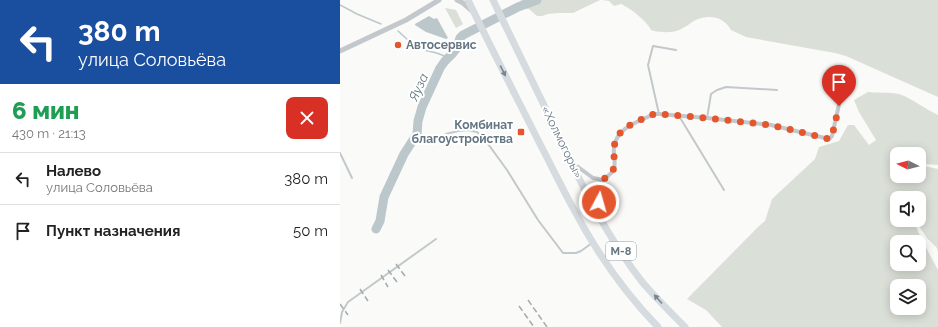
<!DOCTYPE html>
<html lang="ru">
<meta charset="utf-8">
<style>
body{margin:0;font-family:Raleway,sans-serif;background:#f2f2f2;color:#222;height:100vh;display:flex;flex-direction:column;font-size:15px;white-space:nowrap}
*{box-sizing:border-box;margin:0}
p{font-size:13px;color:#767676}
.icon{flex:none;width:22px;height:22px;fill:none;stroke:currentColor;stroke-width:2;stroke-linecap:round;stroke-linejoin:round}
.map{position:relative;flex:1;overflow:hidden}
.side{display:flex;flex-direction:column;background:#fff;width:340px}
.side>*{flex:none}
.guide{background:#1a4fa0;color:#fff;overflow:hidden}
.needle{width:26px;rotate:276deg}
.tools{position:absolute;left:550px;top:147px;display:grid;gap:8px}
.tools a{display:grid;place-items:center;width:36px;height:36px;border-radius:8px;background:#fff;box-shadow:0 2px 10px #0003;font-size:20px}
.pin{position:absolute;display:grid;place-items:center;width:34px;height:34px;color:#fff;margin:-41px -17px;border-radius:50% 50% 50% 0;rotate:-45deg;box-shadow:0 0 4px #0007}
.pin .icon{rotate:45deg}
.me{position:absolute;width:44px;margin:-22px;rotate:6deg;stroke-linejoin:round;filter:drop-shadow(0 0 3px #0008)}
.turn{display:flex;align-items:center;gap:14px;height:84px;padding:0 12px;font-size:18px}
.turn .icon{width:52px;height:52px;stroke-width:2.5}
.turn b{display:block;font-size:28px;line-height:34px}
.round{display:grid;place-items:center;flex:none;width:42px;height:42px;border-radius:8px;background:#f2f2f2}
.summary{display:flex;align-items:center;justify-content:space-between;height:68px;padding:0 12px}
h1{font-size:24px;font-weight:800;line-height:30px;color:#1e9e55}
ul{padding:0;list-style:none}
li{display:flex;align-items:center;gap:12px;height:52px;padding:0 12px;border-top:1px solid #e0e0e0}
li div{flex:1}
li b{display:block;font-size:15px}
li em{font-style:normal}
main{display:flex;flex:1;min-height:0}
.map>svg:first-child{display:block}
.green{fill:#dadfd7;fill-rule:evenodd}
.water{fill:#bbc7cb}
.lines{fill:none;stroke-linecap:round;stroke-linejoin:round}
.stream{stroke:#bbc7cb;stroke-width:1.5}
.river{stroke:#bbc7cb;stroke-width:9}
.service{stroke:#c3c8cc;stroke-width:2}
.minor{stroke:#c3c8cc;stroke-width:4}
.tertiary{stroke:#c3c8cc;stroke-width:5}
.trunk{stroke:#d6dbdf;stroke-width:7}
.rail{stroke:#a2aab0;stroke-width:1.5;stroke-dasharray:6 3;stroke-linecap:butt}
.oneway{fill:#768591}
.route{stroke:#e4572e;stroke-width:7;stroke-dasharray:0 12.6}
.poi-dot{fill:#e4572e;stroke:#fff;stroke-width:1.5}
.labels{text-anchor:middle;stroke-width:4;stroke-linejoin:round;paint-order:stroke}
.shield{fill:#fff;stroke:#939fa8;stroke-width:1}
.shield-label{font-size:11px;font-weight:bold;fill:#657683}
.poi-label{font-size:12px;font-weight:bold;fill:#657683;stroke:#fff;text-anchor:start}
.street-label{font-size:12px;fill:#657683;stroke:#fff}
.water-label{font-size:13px;font-style:italic;fill:#60757c;stroke:#fff}
</style>
<main>
<section class="side">
<div class="guide">
<div class="turn"><svg class="icon" aria-label="left" viewBox="0 0 24 24"><path d="M17 20v-9H6M10 6l-5 5 5 5"/></svg><div><b>380 m</b>улица Соловьёва</div></div>
</div>
<div class="summary"><div><h1>6 мин</h1><p>430 m · 21:13</p></div><a class="round" style="background:#d93025;color:#fff"><svg class="icon" aria-label="close" viewBox="0 0 24 24"><path d="M6 6l12 12M18 6L6 18"/></svg></a></div>
<ul>
<li><svg class="icon" aria-label="left" viewBox="0 0 24 24"><path d="M17 20v-9H6M10 6l-5 5 5 5"/></svg><div><b>Налево</b><p>улица Соловьёва</p></div><em>380 m</em></li>
<li><svg class="icon" aria-label="arrive" viewBox="0 0 24 24"><path d="M6 21V4h12l-3 4 3 4H6"/></svg><div><b>Пункт назначения</b></div><em>50 m</em></li>
</ul>
</section>
<div class="map">
<svg width="598" height="327" viewBox="0 0 598 327">
<rect width="100%" height="100%" fill="#fafaf8"/>
<path class="green" d="M181,0H260L233,13H218L208,14L202,16H197L189,9L178,7Z
M262,0H598V97L506,56L495,53L406,37L391,30C385,18 371,14 358,19C351,22 344,29 336,31C329,33 320,32 314,31L311,30C307,21 290,8 281,4L274,6L269,1Z
M105,8L116,10L123,24L116,28Z
M528,92C536,93 551,92 559,94C573,99 585,109 598,115V165L586,164L579,162V154H557V176H579V165L598,169V253L597,248L587,238L575,220H579V198H557V220H573L582,240L598,270V327H382L366,310L347,299L418,227L425,221L432,199L475,159L479,147L499,141L508,125H514L529,145L536,140L519,112L514,100ZM557,242H579V264H557ZM557,286H579V308H557Z"/>
<path class="water" d="M89,16L94,19L97,18L108,38L106,39L86,32L75,25V24Z"/>
<g class="lines">
<path class="stream" d="M0,5L17,14L41,24
M58,31C66,38 74,47 84,50C93,52 101,53 108,58"/>
<path class="river" d="M36,229L40,221L44,197L64,154L77,134L78,121L82,107L100,68L105,61L113,53L116,49L120,38L123,35L178,7L197,0"/>
<path class="service" d="M319,114L308,65L313,46L336,50
M339,116L384,190
M367,118L371,94L377,90L386,87L437,90
M106,134L118,131L128,130L137,132L143,137L167,170L198,220L223,253H236L241,251L252,243
M0,153L12,178
M0,323L2,312L8,302L96,239"/>
<path class="minor" d="M234,164L253,178L263,180
M261,215C260,206 256,187 263,180C267,176 272,174 274,169C276,162 273,154 274,147C277,127 298,122 314,114H319L367,118L431,125L489,139L492,136L502,91L493,78"/>
<path class="tertiary" d="M117,0L123,3L131,10
M0,51L66,20L99,0"/>
<path class="trunk" d="M128,0C151,48 176,96 200,144C211,165 221,186 232,206C255,250 283,291 318,327
M153,0C174,43 194,85 215,128C240,182 266,236 303,283C316,298 331,313 345,327"/>
<path class="rail" d="M56,264L65,276
M48,270L57,282
M41,275L48,287
M20,289L28,301
M188,300L207,327
M0,304L8,315
M179,306L194,327"/>
</g>
<defs><path id="oneway-solid" d="M-6-.8H1V-3.2L6.5 0L1 3.2V.8H-6Z"/></defs>
<g class="oneway">
<use href="#oneway-solid" transform="translate(163 71) rotate(63)"/>
<use href="#oneway-solid" transform="translate(318 299) rotate(-132)"/>
</g>
<g class="lines">
<path class="route" d="M259,202C259,194 258,184 264,179C268,176 271,174 273,170C276,164 273,155 274,148C276,127 297,122 314,114H319L367,118L431,125L489,139L492,136L499,106"/>
</g>
<g class="poi-dot">
<circle cx="58" cy="45" r="4"/>
<rect x="177" y="128" width="8" height="8" rx="2"/>
</g>
<g class="labels">
<rect class="shield" x="266" y="242" width="30" height="18" rx="3"/>
<g class="shield-label">
<text x="281" y="255">М-8</text>
</g>
<g class="poi-label">
<text x="66" y="49">Автосервис</text>
<text x="173" y="129" text-anchor="end">Комбинат<tspan x="173" dy="14">благоустройства</tspan></text>
</g>
<g class="street-label">
<text transform="translate(222 142) rotate(64)" y="4">«Холмогоры»</text>
</g>
<g class="water-label">
<text transform="translate(78 87) rotate(-66)" y="5">Яуза</text>
</g>
</g>
</svg>
<div class="tools">
<a><svg class="needle" viewBox="-14 -14 28 28"><path d="M0-13l5 13h-10z" fill="#e53935"/><path d="M0 13l5-13h-10z" fill="#767676"/></svg></a>
<a><svg class="icon" aria-label="sound" viewBox="0 0 24 24"><path d="M4 9h4l5-4v14l-5-4H4zM17 9q2 3 0 6"/></svg></a>
<a><svg class="icon" aria-label="search" viewBox="0 0 24 24"><circle cx="10" cy="10" r="6"/><path d="M15 15l6 6"/></svg></a>
<a><svg class="icon" aria-label="layers" viewBox="0 0 24 24"><path d="M12 4l9 5-9 5-9-5zM3 14l9 5 9-5"/></svg></a>
</div>
<div class="pin" style="left:499px;top:106px;background:#d93025"><svg class="icon" aria-label="arrive" viewBox="0 0 24 24"><path d="M6 21V4h12l-3 4 3 4H6"/></svg></div>
<svg class="me" style="left:259px;top:202px" viewBox="-20 -20 40 40"><circle r="17" fill="#e4572e" stroke="#fff" stroke-width="3"/><path d="M0-11L8 9 0 5-8 9z" fill="#fff"/></svg>
</div>
</main>
